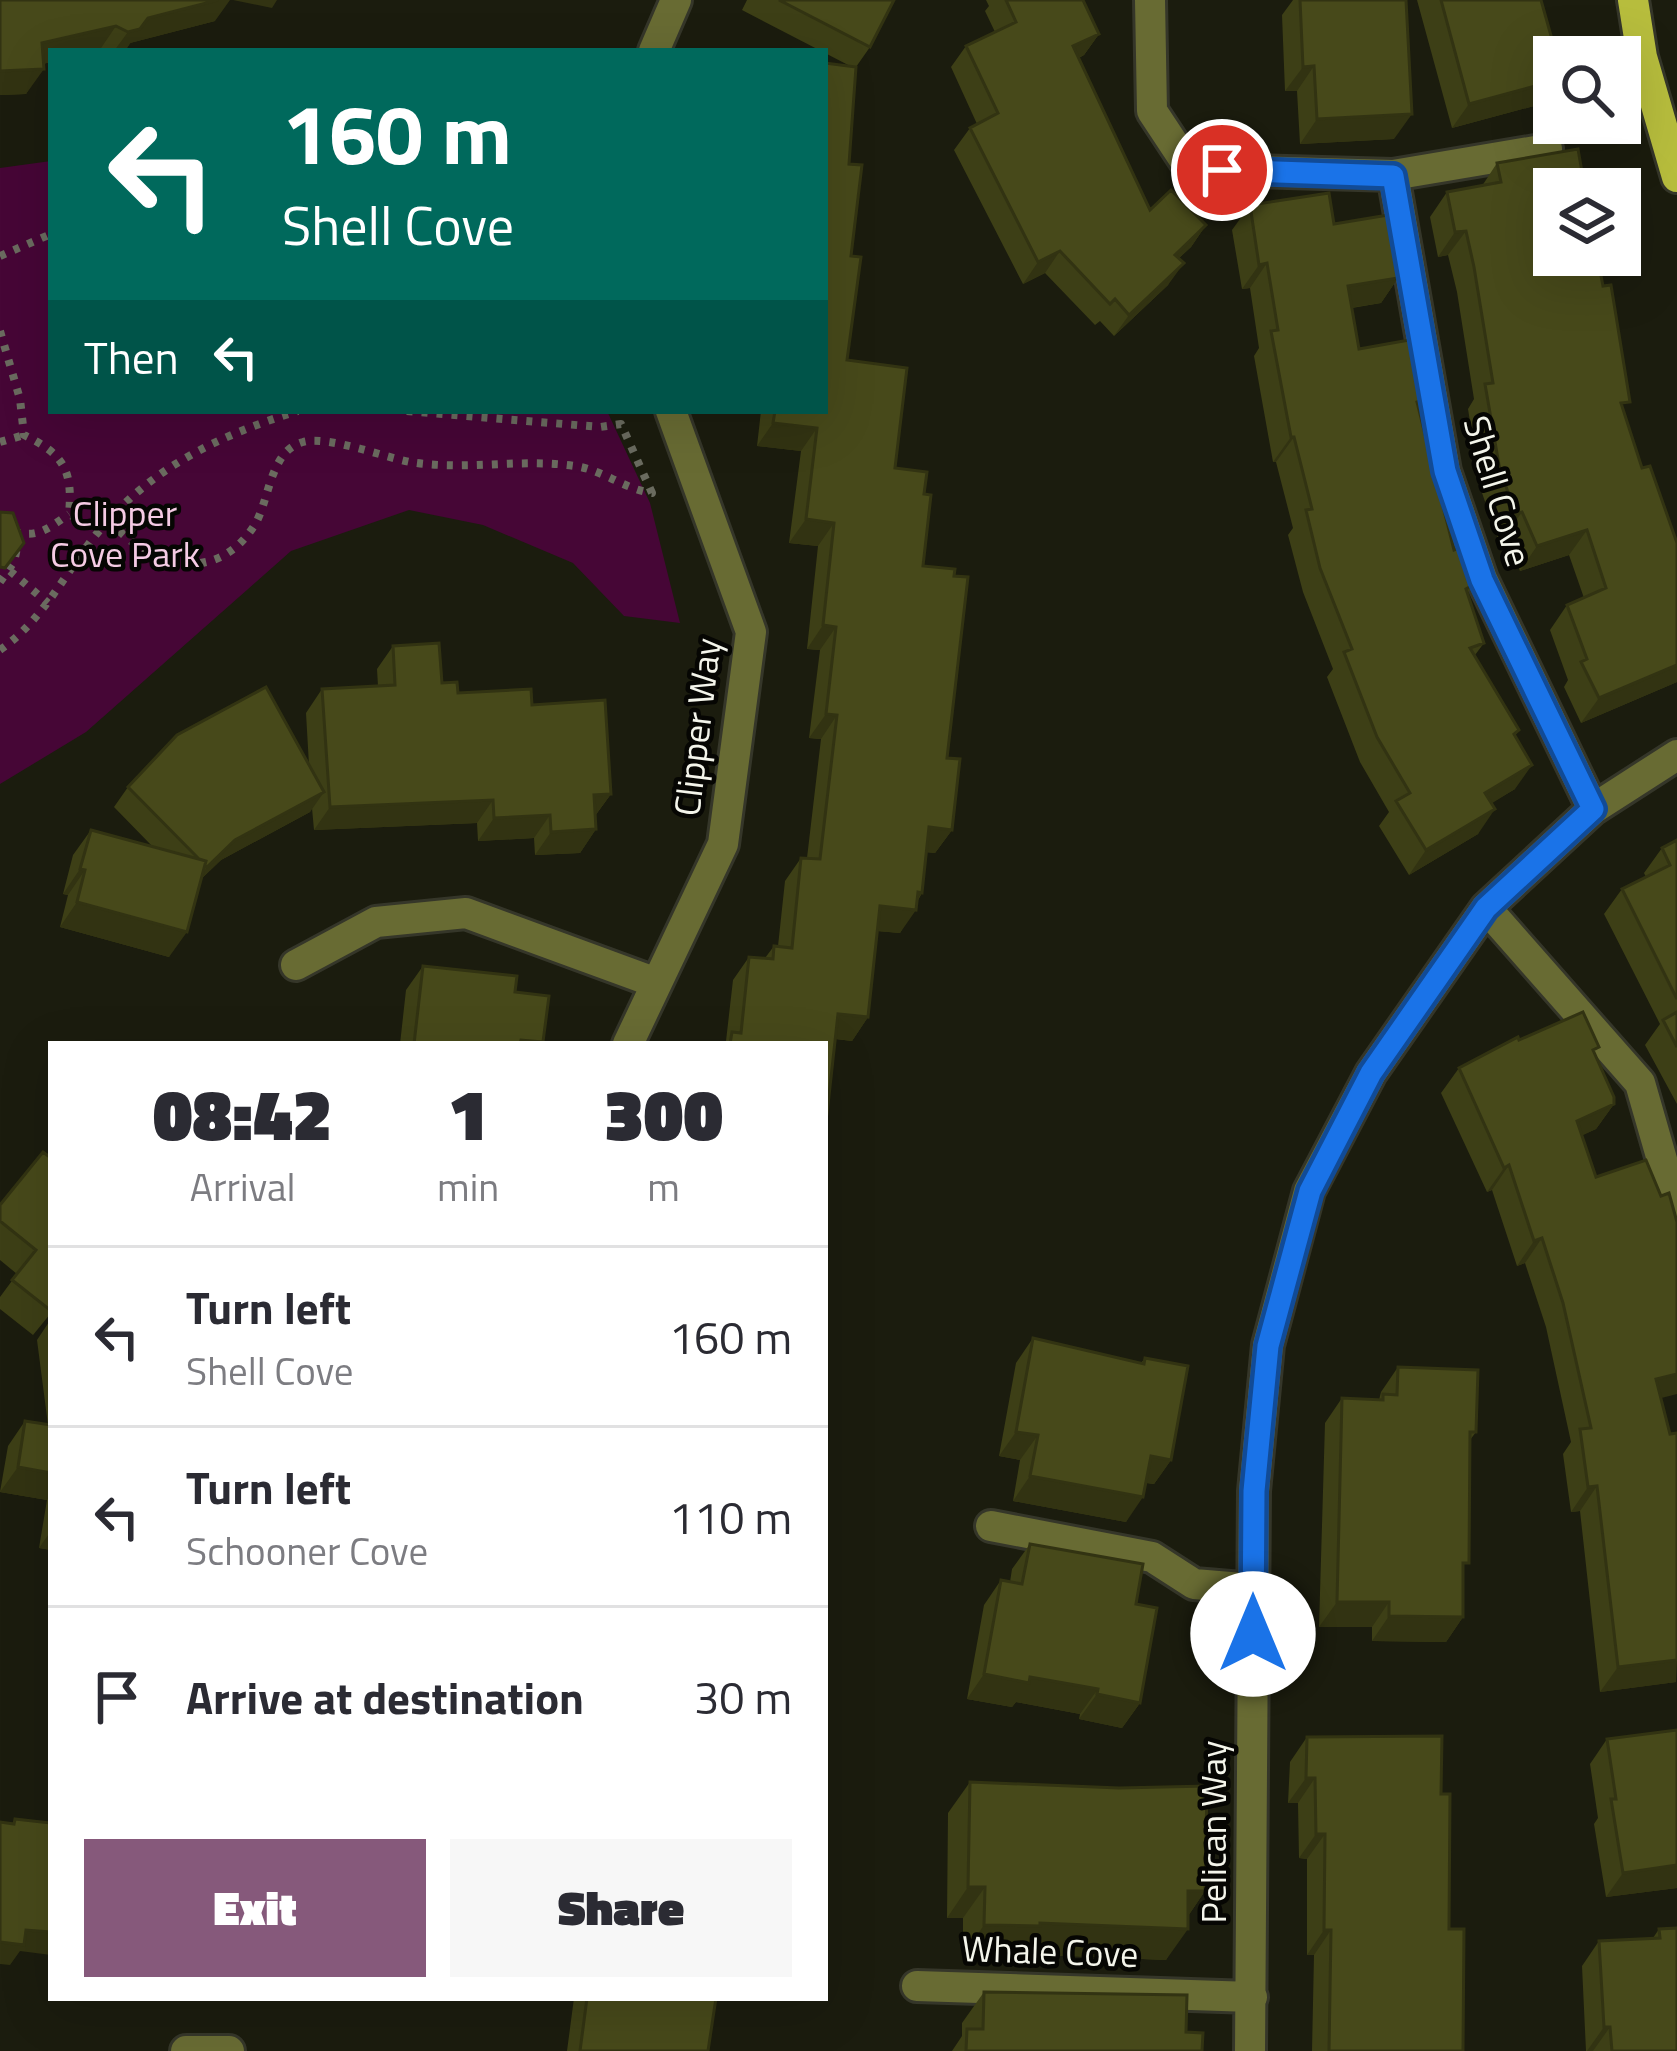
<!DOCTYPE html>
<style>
body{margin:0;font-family:"Titillium Web",sans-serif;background:#f7f7f7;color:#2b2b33;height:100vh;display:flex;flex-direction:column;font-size:45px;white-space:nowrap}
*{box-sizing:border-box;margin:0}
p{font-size:39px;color:#7c7c81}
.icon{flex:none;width:66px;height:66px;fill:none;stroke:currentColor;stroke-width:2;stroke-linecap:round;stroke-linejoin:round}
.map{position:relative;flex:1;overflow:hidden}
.panel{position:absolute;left:48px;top:1041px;width:780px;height:960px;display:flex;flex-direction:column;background:#fff;border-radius:0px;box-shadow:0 12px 48px #0002}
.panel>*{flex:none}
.top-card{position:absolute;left:48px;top:48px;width:780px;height:366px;border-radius:0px;box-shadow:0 12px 48px #0002;background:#00695c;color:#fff;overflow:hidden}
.controls{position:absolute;left:1533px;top:36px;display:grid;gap:24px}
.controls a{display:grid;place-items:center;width:108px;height:108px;border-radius:0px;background:#fff;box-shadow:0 12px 48px #0002;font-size:60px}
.pin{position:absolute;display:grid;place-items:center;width:102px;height:102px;color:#fff;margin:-51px;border:6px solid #fff;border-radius:50%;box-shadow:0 3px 12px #0007}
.me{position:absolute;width:132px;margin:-66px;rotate:0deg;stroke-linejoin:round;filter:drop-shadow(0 0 9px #0008)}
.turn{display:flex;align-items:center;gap:42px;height:252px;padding:0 36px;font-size:54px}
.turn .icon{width:156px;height:156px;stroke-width:2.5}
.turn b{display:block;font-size:84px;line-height:102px}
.then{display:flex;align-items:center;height:114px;padding:0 36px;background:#0003;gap:24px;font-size:45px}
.eta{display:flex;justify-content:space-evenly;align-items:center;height:204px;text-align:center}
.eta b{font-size:72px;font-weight:800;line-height:84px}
.primary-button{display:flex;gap:24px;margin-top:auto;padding:24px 36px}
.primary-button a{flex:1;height:138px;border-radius:0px;background:#86597b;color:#fff;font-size:48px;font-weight:800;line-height:138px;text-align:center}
.primary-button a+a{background:#f7f7f7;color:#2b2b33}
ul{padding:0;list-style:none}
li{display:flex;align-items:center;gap:36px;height:180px;padding:0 36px;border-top:3px solid #e1e1e2}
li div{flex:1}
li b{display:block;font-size:45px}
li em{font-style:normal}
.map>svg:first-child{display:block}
.green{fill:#460636}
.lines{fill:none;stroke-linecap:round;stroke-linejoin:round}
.street-casing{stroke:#353629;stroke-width:36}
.primary-casing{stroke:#353629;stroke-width:36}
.path{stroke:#6a6b5f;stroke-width:8;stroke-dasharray:6 9;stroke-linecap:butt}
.street{stroke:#686b33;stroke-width:30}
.primary{stroke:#b7bd3d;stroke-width:30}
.wall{fill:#3d3f16}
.shaded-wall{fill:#323312}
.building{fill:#47491a;stroke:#323312;stroke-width:3}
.route-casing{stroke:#114b97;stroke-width:30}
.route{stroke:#1a73e8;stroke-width:21}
.labels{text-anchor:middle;stroke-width:9;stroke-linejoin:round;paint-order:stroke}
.street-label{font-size:36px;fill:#f4f5eb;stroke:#060603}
.park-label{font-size:36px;fill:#f5cbe4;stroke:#060603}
</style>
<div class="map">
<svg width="1677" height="2051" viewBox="0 0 1677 2051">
<rect width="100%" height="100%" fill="#1b1c0e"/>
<path class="green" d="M51,161V411H607L650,503L680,623L624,616L573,563L483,525L409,510L291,551L86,732L0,784V168Z"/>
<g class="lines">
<g class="street-casing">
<path id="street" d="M1150,0L1152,111L1187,164L1222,170L1393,175L1547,149
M654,51L676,0
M1393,175L1445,471L1482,579L1593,809
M1486,908L1640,1083L1677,1212
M296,965L376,922L466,913L654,982
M628,1044L723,844L751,632L671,411
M991,1526L1152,1557L1194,1584L1254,1589
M917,1986L1252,1997
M186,2051H229
M1250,2051L1254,1491L1268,1345L1309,1191L1371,1073L1486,908L1593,809L1677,755"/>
</g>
<g class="primary-casing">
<path id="primary" d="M1633,0L1642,57L1677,177"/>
</g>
<path class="path" d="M0,256L51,234
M0,331L20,399L24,435C64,454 73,471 69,514L98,532
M0,442L24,435
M109,520C149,567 215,586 254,526C270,501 269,451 303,442C326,435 384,457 410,462C465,471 521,458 575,466C603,470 624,489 652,493L621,424L600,427L406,411
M0,527C33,540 41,534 69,514
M10,571L48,603
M0,582L14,562L17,548
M0,650C43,620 63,576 95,536C148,469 217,436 298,411"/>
<use href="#street" class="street"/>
<use href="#primary" class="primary"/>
</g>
<path class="wall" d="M0,0L215,21L130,43L125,51H51V62L43,64L26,94L0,95Z
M747,0H894L870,47L856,67L849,164L851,256L847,360L895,468L924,494L923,566L947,758L952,830L935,853L926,852L922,893L900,933L878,931L868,1017L852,1041L835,1039L827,1114L825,1117V1044H705L706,1042L724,1044L726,1041L733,980L749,957L765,958L774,946H778L785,881L801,858H807L821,739L809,738L820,650L807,649L818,546L789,543L801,451L757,446L761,411H825L850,66L825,53V51H821L742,10Z
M986,0H1083L1099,34L1084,55L1079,58L1150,210L1206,225L1191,247L1179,258L1168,285L1114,336L1100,321L1095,325L1045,273L1023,284L954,150L970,128L977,124L951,67L966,46L995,32L985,11L989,6Z
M1293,0H1406L1394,139L1300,144L1297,91H1285L1282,15Z
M1417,0H1541L1545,103L1452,128Z
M1497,163L1623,411L1677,682L1581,723L1564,687L1568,680L1550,630L1567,605L1584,598L1569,555L1520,571L1505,536L1498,539L1481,490L1468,409L1474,399L1457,292L1448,255L1438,257L1430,217L1447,192L1482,186Z
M1250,205L1334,224L1398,278L1381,303L1352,308L1359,349L1418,405L1454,550L1473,585L1467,594L1484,643L1475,655L1519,730L1515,736V789L1491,803L1478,834L1409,875L1379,826L1389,812L1360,762L1327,677L1333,669L1303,592L1288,535L1293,528L1276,462H1273L1254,356L1259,348L1250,288L1242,289L1232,230Z
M393,646L458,693L532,705L611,794L595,816L596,829L580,853L535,855L534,838L478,841L477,823L314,830L312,808L310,812L221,860L201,879L169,957L60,927L68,895L63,894L73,855L91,830L153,847L114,807L128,787L309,765L306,713L322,689L378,686L377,669Z
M1677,840V1104L1645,1045L1660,1024L1604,914L1622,889L1646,877L1644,873L1662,848Z
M423,966L515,992L542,1044H400L406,990Z
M1519,1040L1595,1054L1614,1104L1596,1129L1582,1135L1670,1434L1677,1433L1676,1682L1600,1692L1580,1511L1571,1512L1563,1454L1571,1442L1546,1327L1525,1263L1517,1266L1492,1190L1487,1192L1441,1093L1459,1068Z
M51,1158V1313L33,1335L0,1309V1297L17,1274L0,1260V1205Z
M51,1319V1550L39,1548L47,1500L0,1492L8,1446L25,1421L48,1425L37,1340Z
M1033,1338L1141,1363L1145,1358L1171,1460L1154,1484L1146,1483L1126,1522L1013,1501L1020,1460L999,1456L1016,1363Z
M1398,1367L1476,1432L1470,1440L1463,1571V1617L1446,1642L1372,1641V1627H1319L1325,1423L1342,1398L1379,1400L1381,1392Z
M1030,1544L1136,1604L1140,1703L1122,1728L1079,1719L1080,1714L1016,1702L1012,1707L967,1699L984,1605L1001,1580L1010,1582L1012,1569Z
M1677,1730V1888L1606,1897L1594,1824L1598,1818L1590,1764L1607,1739Z
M1307,1737L1441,1794L1449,1929L1463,2051H1312L1314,1955H1307V1859L1299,1858L1298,1803H1288L1290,1762Z
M970,1782L1205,1891L1188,1916L1166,1960L1020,1954L1018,1957L963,1956V1918H947L948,1813Z
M1659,1929L1677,2051H1586L1582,1966L1599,1941L1653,1938Z
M984,1992L1186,2032L1202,2051H952L962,2036V2023Z
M574,1998H716L708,2051H567Z"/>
<path class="shaded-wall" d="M217,0H230L215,21L130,43L148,18Z
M233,0H277L272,8Z
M116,26L99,51H51V62L25,68L42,43Z
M140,29L125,51H114L128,32Z
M1099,34L1084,55L1058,68L1073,46Z
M1314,66L1297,91H1285L1303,67Z
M44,69L26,94L0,95V71Z
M1554,81V91L1545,103L1452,128L1469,104Z
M1412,114L1394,139L1300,144L1317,119Z
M1206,225L1191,247L1160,276L1175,255Z
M1466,231L1448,255L1438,257L1455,232Z
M1060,251L1045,273L1023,284L1038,262Z
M1184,263L1168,285L1114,336L1129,315Z
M1267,263L1250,288L1242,289L1259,265Z
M1398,278L1381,303L1330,311L1348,286Z
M773,423L817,428L801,451L757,446Z
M1291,437H1294L1276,462H1273Z
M1522,512L1505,536L1498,539L1515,514Z
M806,519L834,523L818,546L789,543Z
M1587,530L1569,555L1520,571L1537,546Z
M823,625L836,627L820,650L807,649Z
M1677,665V682L1581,723L1599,698Z
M826,714L837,715L821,739L809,738Z
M1532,765L1515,789L1468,818L1485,793Z
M324,792L310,812L221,860L193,887L207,867L235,840Z
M611,794L594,817V795Z
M493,800L477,823L314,830L330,807Z
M1495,809L1478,834L1409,875L1426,850Z
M550,815L534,838L478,841L494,818Z
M929,827L952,830L935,853L912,851Z
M596,829L580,853L535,855L551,832Z
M80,869L85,870L68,895L63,894Z
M918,892L922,893L910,909L916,910L900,933L864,930L880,906Z
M77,902L187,932L169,957L60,927Z
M838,1014L868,1017L852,1041L822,1037Z
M521,1040L543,1042L542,1044H518Z
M1614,1104L1596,1129L1560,1146L1577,1121Z
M1509,1165L1492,1190L1487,1192L1504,1168Z
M1542,1238L1525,1263L1517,1266L1534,1241Z
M1677,1374V1394L1638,1404L1656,1379Z
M1016,1432L1038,1435L1020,1460L999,1456Z
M1151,1456L1171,1460L1154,1484L1133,1481Z
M18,1467L51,1473V1494L47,1500L0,1492Z
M1030,1476L1143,1497L1126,1522L1013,1501Z
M1597,1486L1580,1511L1571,1512L1588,1487Z
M51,1531V1550L39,1548Z
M1337,1602H1389L1372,1627H1319Z
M1389,1616L1463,1617L1446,1642L1372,1641Z
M1677,1660L1676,1682L1600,1692L1618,1667Z
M984,1674L1030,1677L1098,1689L1080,1714L1016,1702L1012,1707L967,1699Z
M1097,1694L1140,1703L1122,1728L1079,1719Z
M1306,1778H1315L1298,1803H1288Z
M1316,1834H1325L1307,1859L1299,1858Z
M1677,1865V1888L1606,1897L1623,1873Z
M968,1887H985L963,1918H947Z
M1188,1891H1205L1184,1922Z
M1040,1923L1188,1929L1166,1960L1020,1954L1018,1957L963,1956L984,1925Z
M26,1930L51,1932V1955L20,1951L10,1965L0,1964V1942Z
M1324,1930H1331L1314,1955H1307Z
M1604,2027H1610L1593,2051H1587Z"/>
<path class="building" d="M0,0H218L148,18L140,29L128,32L116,26L42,43L44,69L0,71Z
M779,0H894L870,47Z
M1006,0H1083L1099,34L1073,46L1150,210L1171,190L1206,225L1175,255L1184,263L1129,315L1115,299L1110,304L1060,251L1038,262L970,128L998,113L966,46L1016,22Z
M1300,0H1406L1412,114L1317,119L1314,66L1303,67Z
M1441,0H1541L1557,57H1554V81L1469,104Z
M825,63L856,67L849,164L862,165L851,256L861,257L847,360L907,368L895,468L927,472L924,494L931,495L923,566L955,569L954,576L968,577L947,758L960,759L952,830L929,827L922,893L918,892L916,910L880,906L868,1017L838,1014L827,1114H825V1044H730L732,1032L741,1033L749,957L773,959L774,946L792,948L801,858L820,859L837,715L826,714L836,627L823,625L834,523L806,519L817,428L773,423L775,411H825Z
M1578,149L1585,189H1554V255H1597L1603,286L1611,285L1630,402L1621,403L1642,468L1650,466L1677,543V665L1599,698L1581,662L1587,659L1567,605L1606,588L1587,530L1537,546L1522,512L1515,514L1499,465L1485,384L1493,383L1474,267L1466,231L1455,232L1447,192L1501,182L1497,163Z
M1329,193L1334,224L1388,215L1398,278L1348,286L1359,349L1409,340L1420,401L1417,402L1454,550L1459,548L1473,585L1466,589L1484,643L1470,648L1519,730L1514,734L1532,765L1485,793L1495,809L1426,850L1396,801L1410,793L1377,737L1344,652L1352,649L1320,568L1306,510L1312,509L1294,437H1291L1271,331L1278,330L1267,263L1259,265L1250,205Z
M0,512L13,513L24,543L5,568L0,567Z
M439,643L442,683L457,682L458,693L531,689L532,705L605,700L611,794L594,795L596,829L551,832L550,815L494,818L493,800L330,807L322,689L395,685L393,646Z
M266,687L324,792L235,840L207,867L205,865L206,861L199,859L128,787L177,735Z
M91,830L206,861L187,932L77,902L85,870L80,869Z
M1677,840V999L1622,889L1670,865L1662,848Z
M423,966L517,976L515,992L549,996L543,1042L521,1040L520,1044H414Z
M1583,1012L1599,1047L1593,1050L1614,1097V1104L1577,1121L1596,1177L1646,1160L1661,1196L1669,1193L1677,1222V1374L1656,1379L1670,1434L1677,1433V1660L1618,1667L1597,1486L1588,1487L1580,1429L1591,1428L1563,1303L1542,1238L1534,1241L1509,1165L1504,1168L1459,1068L1518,1037L1519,1040Z
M1677,1012V1047L1663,1020Z
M43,1152L51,1158L50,1310L12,1280L36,1250L0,1221V1205Z
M1033,1338L1144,1364L1145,1358L1188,1366L1171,1460L1151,1456L1143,1497L1030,1476L1038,1435L1016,1432Z
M1398,1367L1478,1370L1476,1432H1470L1469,1563H1463V1617L1389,1616V1602H1337L1342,1398L1383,1400V1394L1397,1395Z
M25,1421L51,1425V1473L18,1467Z
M1030,1544L1143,1564L1136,1604L1157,1608L1140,1703L1097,1694L1098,1689L1030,1677L1029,1683L984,1674L1001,1580L1022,1584Z
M1677,1730V1865L1623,1873L1611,1799H1616L1607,1739Z
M1442,1736L1441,1794H1450L1449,1929H1464L1463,2051H1329L1331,1930H1324L1325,1834H1316L1315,1778H1306L1307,1737Z
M970,1782L1119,1788L1207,1786L1205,1891H1188V1929L1040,1923V1926L984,1925L985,1887H968Z
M15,1819L51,1823V1932L26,1930L24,1945L0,1942V1822L14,1824Z
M1677,1928V2051H1612L1610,2027H1604L1599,1941L1660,1938L1659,1929Z
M984,1992L1187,1995L1186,2032L1203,2033L1202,2051H966L967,2029H983Z
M587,1998H716L708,2051H580Z"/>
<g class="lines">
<g class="route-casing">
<path id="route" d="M1222,170L1393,176L1445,471L1482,580L1593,809L1486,908L1371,1073L1310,1191L1268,1346L1254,1491L1253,1634"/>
</g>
<use href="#route" class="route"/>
</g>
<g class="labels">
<g class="street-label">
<text transform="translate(1498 491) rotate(73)" y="13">Shell Cove</text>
<text transform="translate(697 727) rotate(-83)" y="13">Clipper Way</text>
<text transform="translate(1213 1832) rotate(-90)" y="13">Pelican Way</text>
<text transform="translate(1050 1951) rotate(2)" y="13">Whale Cove</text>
</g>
<g class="park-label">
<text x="125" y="526">Clipper<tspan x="125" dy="41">Cove Park</tspan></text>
</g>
</g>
</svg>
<div class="controls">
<a><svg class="icon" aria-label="search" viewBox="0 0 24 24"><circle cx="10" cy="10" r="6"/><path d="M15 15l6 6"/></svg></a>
<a><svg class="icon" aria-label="layers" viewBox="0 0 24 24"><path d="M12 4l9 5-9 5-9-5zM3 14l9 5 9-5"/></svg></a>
</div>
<div class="pin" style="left:1222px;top:170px;background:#d93025"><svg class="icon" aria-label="arrive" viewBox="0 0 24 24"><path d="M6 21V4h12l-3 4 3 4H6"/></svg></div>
<svg class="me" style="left:1253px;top:1634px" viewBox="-20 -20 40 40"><circle r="19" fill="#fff"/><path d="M0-13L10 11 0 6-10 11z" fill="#1a73e8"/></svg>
<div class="top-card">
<div class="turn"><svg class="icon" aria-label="left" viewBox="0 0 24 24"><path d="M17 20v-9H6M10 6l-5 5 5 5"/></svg><div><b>160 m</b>Shell Cove</div></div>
<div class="then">Then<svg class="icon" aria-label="left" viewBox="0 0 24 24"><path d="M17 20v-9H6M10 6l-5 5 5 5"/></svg></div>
</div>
<section class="panel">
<div class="eta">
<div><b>08:42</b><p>Arrival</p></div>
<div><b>1</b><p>min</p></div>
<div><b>300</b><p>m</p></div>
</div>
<ul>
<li><svg class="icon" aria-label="left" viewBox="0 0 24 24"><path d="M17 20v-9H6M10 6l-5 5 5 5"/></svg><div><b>Turn left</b><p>Shell Cove</p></div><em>160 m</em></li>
<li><svg class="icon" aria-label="left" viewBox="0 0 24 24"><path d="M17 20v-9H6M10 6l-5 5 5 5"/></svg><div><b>Turn left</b><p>Schooner Cove</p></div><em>110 m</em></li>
<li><svg class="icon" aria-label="arrive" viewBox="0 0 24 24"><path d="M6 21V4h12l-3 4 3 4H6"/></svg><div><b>Arrive at destination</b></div><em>30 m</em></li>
</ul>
<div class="primary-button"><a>Exit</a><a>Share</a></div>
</section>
</div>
